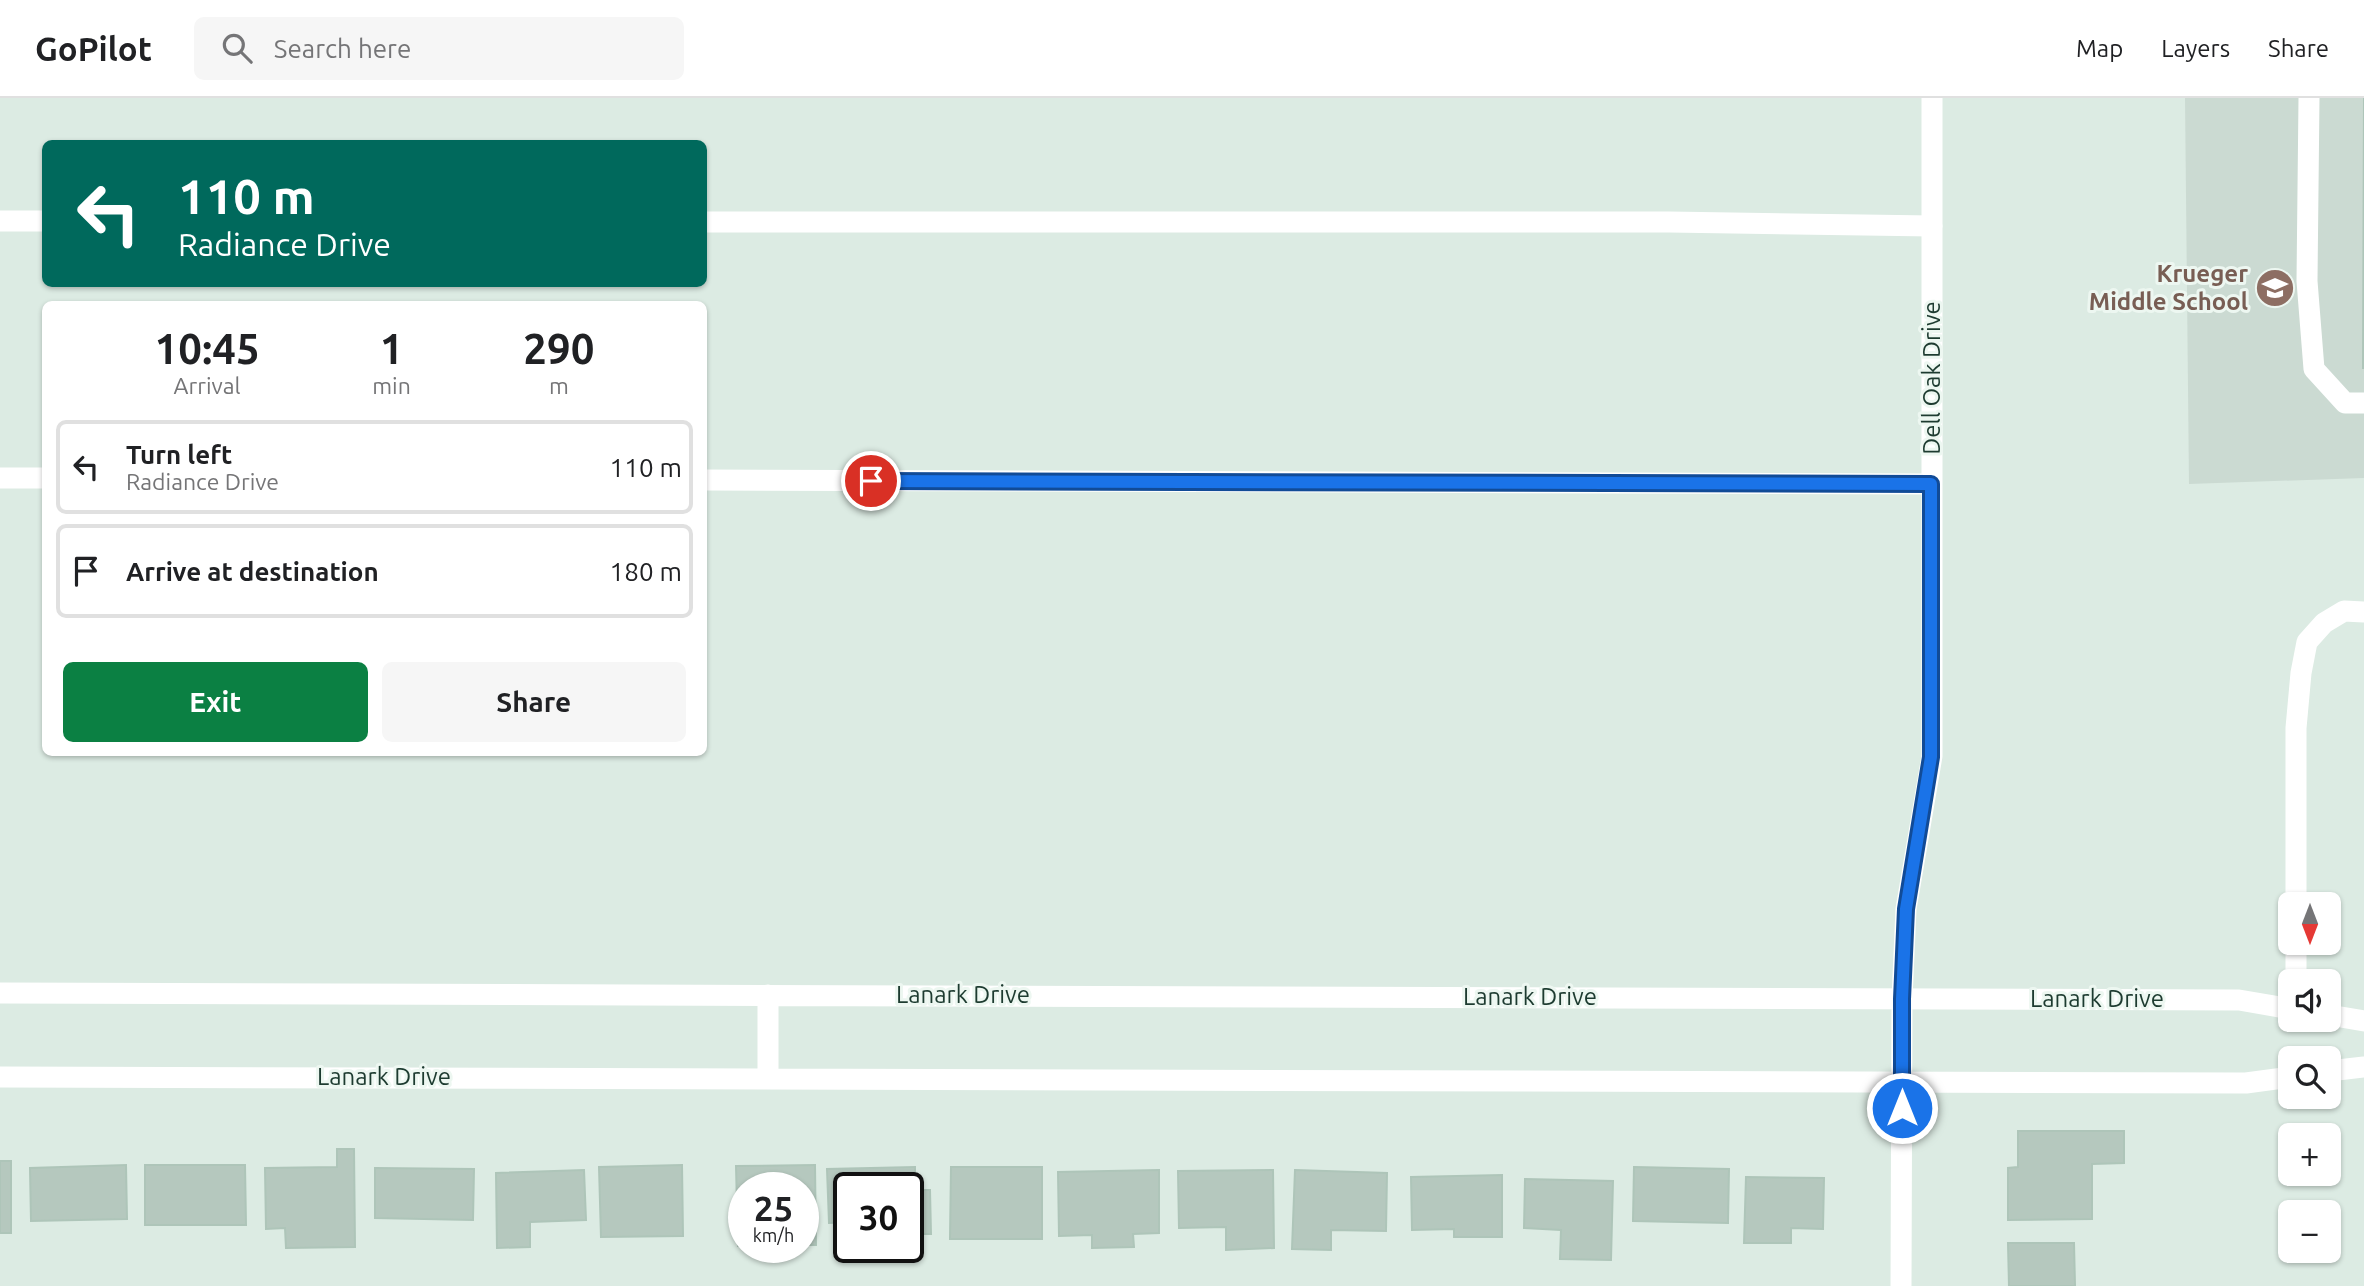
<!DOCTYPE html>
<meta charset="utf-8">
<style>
body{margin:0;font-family:Ubuntu,sans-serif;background:#f6f6f6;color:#202124;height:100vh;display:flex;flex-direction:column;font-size:26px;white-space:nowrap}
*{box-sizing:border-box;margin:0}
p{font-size:23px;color:#757577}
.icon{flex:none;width:38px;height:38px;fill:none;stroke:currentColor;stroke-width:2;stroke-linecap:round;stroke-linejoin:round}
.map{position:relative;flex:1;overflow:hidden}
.side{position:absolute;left:42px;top:203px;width:665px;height:455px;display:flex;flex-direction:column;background:#fff;border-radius:10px;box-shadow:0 2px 5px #0004}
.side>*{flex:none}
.top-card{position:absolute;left:42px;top:42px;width:665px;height:147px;border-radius:10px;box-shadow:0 2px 5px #0004;background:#00695c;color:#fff;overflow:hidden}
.needle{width:46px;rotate:180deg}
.controls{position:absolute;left:2278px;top:794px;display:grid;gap:14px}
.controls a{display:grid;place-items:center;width:63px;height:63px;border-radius:10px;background:#fff;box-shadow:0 2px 5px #0004;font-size:35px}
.speed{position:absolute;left:728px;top:1074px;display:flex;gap:14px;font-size:35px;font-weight:700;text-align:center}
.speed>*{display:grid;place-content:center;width:91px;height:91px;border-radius:50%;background:#fff;box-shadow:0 2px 5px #0004;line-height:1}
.speed small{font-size:18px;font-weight:400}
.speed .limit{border:4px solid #111;border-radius:10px;background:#fff;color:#111}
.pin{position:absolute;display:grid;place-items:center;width:60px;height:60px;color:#fff;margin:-30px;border:4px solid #fff;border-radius:50%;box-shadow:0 2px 7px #0007}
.me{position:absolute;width:77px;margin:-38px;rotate:0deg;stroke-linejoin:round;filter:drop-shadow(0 0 5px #0008)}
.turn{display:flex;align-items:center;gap:24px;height:147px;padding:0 21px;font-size:32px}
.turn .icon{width:91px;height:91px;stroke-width:2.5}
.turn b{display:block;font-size:49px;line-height:60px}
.eta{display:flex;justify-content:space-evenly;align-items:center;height:119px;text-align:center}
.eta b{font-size:42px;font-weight:600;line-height:49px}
.cta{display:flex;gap:14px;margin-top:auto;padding:14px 21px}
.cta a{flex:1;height:80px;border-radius:10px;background:#0b8043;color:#fff;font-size:28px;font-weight:600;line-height:80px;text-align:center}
.cta a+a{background:#f6f6f6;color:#202124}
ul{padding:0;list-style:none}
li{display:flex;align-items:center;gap:21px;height:94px;margin:0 14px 10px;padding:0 7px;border:4px solid #e0e0e0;border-radius:10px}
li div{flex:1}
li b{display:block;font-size:26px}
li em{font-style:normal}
header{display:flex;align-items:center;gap:42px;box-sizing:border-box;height:98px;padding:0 35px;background:#fff;border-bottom:2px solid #e0e0e0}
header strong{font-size:33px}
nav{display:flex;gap:38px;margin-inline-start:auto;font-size:24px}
.search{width:490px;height:63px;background:#f6f6f6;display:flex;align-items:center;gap:18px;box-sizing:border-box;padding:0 24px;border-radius:10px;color:#757577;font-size:26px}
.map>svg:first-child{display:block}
.built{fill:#cbdad2}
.building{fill:#b5c8be;stroke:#aec5b9;stroke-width:2}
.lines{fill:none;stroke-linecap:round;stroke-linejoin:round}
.lane{stroke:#fff;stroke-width:21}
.street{stroke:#fff;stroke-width:21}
.route-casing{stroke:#114b97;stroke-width:18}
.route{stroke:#1a73e8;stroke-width:12}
.labels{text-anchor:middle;stroke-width:6;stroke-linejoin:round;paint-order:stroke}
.education-label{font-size:24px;font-weight:bold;fill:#785e54;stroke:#edf7f1;text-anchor:end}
.street-label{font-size:24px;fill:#1d3b30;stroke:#edf7f1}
</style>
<header>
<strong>GoPilot</strong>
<div class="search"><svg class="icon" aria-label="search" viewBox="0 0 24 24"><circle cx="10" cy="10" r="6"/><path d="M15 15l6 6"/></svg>Search here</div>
<nav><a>Map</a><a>Layers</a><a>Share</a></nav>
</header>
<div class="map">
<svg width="2364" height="1188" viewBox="0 0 2364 1188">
<rect width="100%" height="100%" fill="#dcebe3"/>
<path class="built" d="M2185,0H2364V380L2189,386Z"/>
<path class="building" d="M2364,0V270H2363Z
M2018,1033H2124V1065L2092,1066V1121L2008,1122V1070L2018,1069Z
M337,1051H354L355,1149L286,1150L285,1130L266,1131L265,1070L337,1069Z
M0,1063H11V1135H0Z
M126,1067L127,1121L31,1123L30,1070Z
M145,1067H245L246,1127H145Z
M682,1067L683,1138L601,1139L599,1069Z
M815,1067L816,1147H803V1090H744V1148H738L736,1068Z
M915,1069V1092H930L931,1136H908V1090H849V1124L829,1125L827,1071Z
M951,1069H1042V1141H950Z
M1634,1069L1729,1071L1728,1125L1633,1123Z
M375,1070L474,1071L473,1122L375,1120Z
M584,1072L586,1122L530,1124V1149L497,1150L496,1075Z
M1159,1072V1135L1133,1136L1134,1149L1092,1150V1137L1059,1138L1058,1074Z
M1273,1072L1274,1150L1226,1152V1129L1179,1130L1178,1073Z
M1295,1072L1387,1075L1386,1133L1331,1132V1152L1292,1151Z
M1502,1077V1139H1454V1131L1412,1132L1411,1079Z
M1746,1079L1824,1080L1823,1131L1791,1130V1145H1744Z
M1525,1081L1613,1083L1611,1162L1560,1161L1561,1132L1524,1130Z
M2008,1145H2074L2075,1188H2009Z"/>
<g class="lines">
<path class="lane" d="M2309,0L2307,183L2314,271L2345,305H2364
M0,123H46
M704,124H1669L1932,128
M2296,807V630L2301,575L2307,544L2324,525L2344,513L2364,514
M2296,845V884"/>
<path class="street" d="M0,380H46
M704,382L1932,386
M0,895L2239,902L2291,911
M768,897V980
M2329,917L2364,923
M2329,973L2364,969
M0,979L2246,985L2291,979
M1901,1188L1902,901L1906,811L1932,658V0"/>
</g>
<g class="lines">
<g class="route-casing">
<path id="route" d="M871,383L1931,386V659L1906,811L1902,901V1010"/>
</g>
<use href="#route" class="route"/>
</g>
<defs>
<g id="school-disc" transform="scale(2.0125)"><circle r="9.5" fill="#8d6e63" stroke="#edf7f1"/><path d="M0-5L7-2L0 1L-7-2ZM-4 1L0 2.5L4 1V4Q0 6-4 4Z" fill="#fff"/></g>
</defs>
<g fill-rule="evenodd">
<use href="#school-disc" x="2275" y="190"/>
</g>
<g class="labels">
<g class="education-label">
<text x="2248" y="184">Krueger<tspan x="2248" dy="28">Middle School</tspan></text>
</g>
<g class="street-label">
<text transform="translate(1932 280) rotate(-90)" y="8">Dell Oak Drive</text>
<text x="963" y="905">Lanark Drive</text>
<text x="1530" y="907">Lanark Drive</text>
<text x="2097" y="909">Lanark Drive</text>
<text x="384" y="987">Lanark Drive</text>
</g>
</g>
</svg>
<div class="controls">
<a><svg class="needle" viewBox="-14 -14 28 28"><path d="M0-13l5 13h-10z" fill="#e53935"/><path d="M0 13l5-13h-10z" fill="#757577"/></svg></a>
<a><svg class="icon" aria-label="sound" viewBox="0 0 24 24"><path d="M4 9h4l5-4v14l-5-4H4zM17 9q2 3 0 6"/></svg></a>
<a><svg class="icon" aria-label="search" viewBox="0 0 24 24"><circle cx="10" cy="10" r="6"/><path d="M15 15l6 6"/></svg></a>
<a>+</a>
<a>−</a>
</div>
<div class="speed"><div>25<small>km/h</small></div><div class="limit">30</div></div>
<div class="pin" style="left:871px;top:383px;background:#d93025"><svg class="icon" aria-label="arrive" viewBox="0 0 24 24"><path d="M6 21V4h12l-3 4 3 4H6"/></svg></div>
<svg class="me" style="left:1902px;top:1010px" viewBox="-20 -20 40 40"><circle r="17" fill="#1a73e8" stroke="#fff" stroke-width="3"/><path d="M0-11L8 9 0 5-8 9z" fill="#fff"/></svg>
<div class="top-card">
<div class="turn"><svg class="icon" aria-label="left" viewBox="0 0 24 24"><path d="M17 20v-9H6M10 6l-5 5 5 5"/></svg><div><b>110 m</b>Radiance Drive</div></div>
</div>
<section class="side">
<div class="eta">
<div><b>10:45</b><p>Arrival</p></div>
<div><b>1</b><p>min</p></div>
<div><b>290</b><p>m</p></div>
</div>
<ul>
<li><svg class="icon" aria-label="left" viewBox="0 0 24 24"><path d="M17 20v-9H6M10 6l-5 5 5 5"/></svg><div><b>Turn left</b><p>Radiance Drive</p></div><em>110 m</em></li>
<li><svg class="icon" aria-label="arrive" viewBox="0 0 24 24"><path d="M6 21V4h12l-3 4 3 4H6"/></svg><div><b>Arrive at destination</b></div><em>180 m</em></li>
</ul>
<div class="cta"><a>Exit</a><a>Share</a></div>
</section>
</div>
